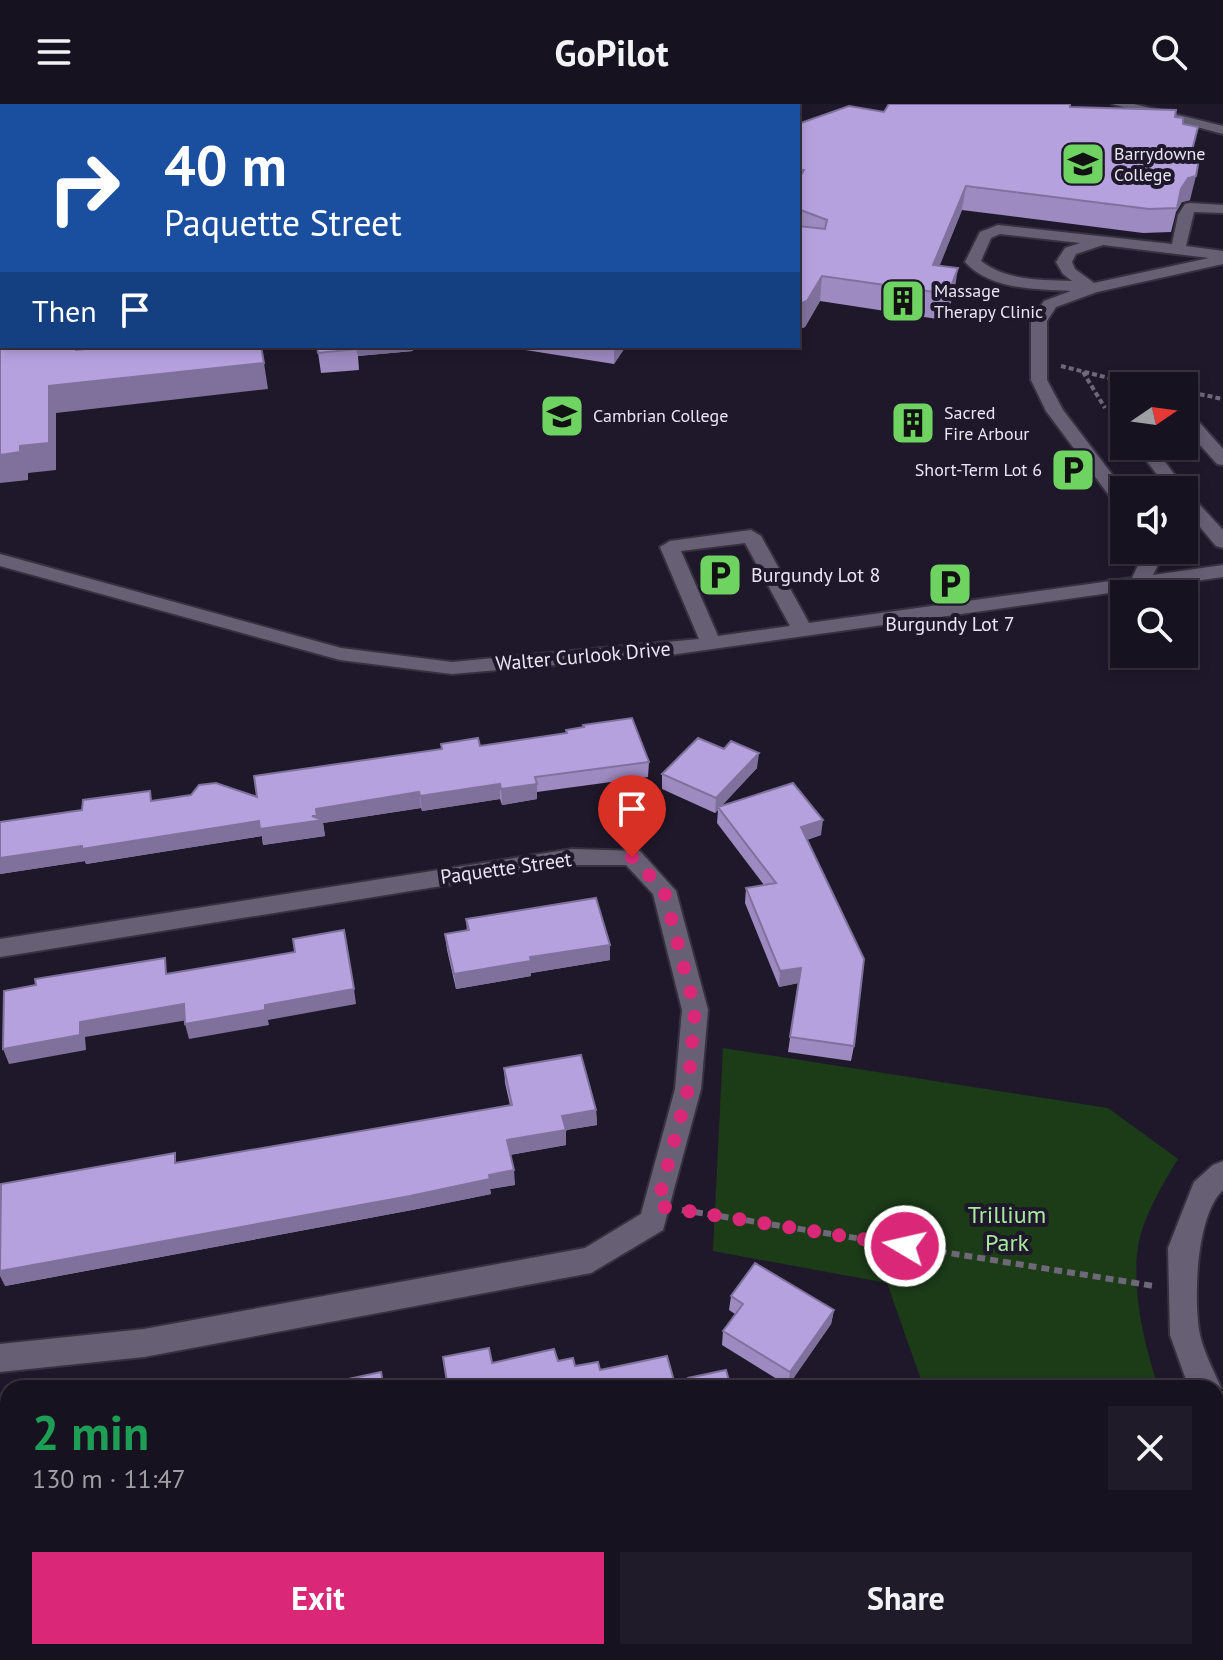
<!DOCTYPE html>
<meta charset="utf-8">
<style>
body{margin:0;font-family:"PT Sans",sans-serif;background:#201b29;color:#f1f3f6;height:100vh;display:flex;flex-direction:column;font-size:30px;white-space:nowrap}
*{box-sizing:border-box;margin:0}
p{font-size:26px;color:#9e9ea5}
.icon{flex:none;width:44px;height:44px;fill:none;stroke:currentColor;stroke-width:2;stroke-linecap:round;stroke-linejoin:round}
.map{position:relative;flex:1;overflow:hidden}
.panel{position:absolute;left:0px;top:1276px;width:1224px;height:280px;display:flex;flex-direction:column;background:#171220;border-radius:24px 24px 0 0;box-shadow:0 4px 12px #0003,0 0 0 2px #36323e}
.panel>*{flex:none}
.hud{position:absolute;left:0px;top:0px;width:800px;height:244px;box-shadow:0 4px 12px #0003,0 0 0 2px #36323e;background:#1a4fa0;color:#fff;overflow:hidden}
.needle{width:52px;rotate:77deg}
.fabs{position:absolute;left:1110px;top:268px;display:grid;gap:16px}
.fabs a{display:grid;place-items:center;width:88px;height:88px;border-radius:0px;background:#171220;box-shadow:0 4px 12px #0003,0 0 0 2px #36323e;font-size:40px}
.pin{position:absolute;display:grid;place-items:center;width:68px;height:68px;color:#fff;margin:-82px -34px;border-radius:50% 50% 50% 0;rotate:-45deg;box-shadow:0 0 8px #0007}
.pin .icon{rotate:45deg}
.me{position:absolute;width:88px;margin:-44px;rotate:279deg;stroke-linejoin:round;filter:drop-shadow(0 0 6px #0008)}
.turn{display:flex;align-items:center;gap:28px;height:168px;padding:0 32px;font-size:36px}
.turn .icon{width:104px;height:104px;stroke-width:2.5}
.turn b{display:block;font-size:56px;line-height:68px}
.then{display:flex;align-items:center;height:76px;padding:0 32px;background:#0003;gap:16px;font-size:30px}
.round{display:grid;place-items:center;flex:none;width:84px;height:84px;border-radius:0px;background:#201b29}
.headline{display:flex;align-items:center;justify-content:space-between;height:136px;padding:0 32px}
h1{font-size:48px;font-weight:600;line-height:60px;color:#1e9e55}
.primary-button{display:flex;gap:16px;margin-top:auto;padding:16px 32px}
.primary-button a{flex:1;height:92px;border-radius:0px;background:#db2777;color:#fff;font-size:32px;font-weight:600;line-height:92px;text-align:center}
.primary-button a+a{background:#201b29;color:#f1f3f6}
header{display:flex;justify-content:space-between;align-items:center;height:104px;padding:0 32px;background:#171220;font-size:36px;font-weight:600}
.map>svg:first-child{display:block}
.green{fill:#1c3c18}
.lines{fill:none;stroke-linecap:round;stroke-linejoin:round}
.minor-casing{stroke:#36313f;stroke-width:4}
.path-far1{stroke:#6e6878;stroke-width:4;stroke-dasharray:5 3;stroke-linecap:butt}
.path{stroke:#6e6878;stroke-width:6;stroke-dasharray:8 5;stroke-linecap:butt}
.minor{fill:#676075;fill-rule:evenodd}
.wall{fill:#9d8ac0}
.shaded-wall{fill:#7f719c}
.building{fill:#b6a1df;stroke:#7f719c;stroke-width:2}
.route{stroke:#db2777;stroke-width:14;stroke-dasharray:0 25.2}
.labels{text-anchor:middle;stroke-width:8;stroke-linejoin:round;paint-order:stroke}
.far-poi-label{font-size:18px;fill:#e9e5f2;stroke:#1f182a;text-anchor:start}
.poi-label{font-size:20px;fill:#e9e5f2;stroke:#1f182a;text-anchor:start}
.street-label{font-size:20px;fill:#e9e5f2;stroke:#1f182a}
.near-park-label{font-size:24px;fill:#a7e99e;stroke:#1f182a}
</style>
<header><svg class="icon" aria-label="menu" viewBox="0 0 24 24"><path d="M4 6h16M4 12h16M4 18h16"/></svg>GoPilot<svg class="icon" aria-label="search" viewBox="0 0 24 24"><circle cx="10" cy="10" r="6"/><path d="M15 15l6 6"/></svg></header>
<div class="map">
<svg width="1223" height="1556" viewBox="0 0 1223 1556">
<rect width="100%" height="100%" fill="#1f182a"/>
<path class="green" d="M723,944L1108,1004L1178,1055C1163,1080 1148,1104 1140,1133C1129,1176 1144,1243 1159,1284H924L887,1179L713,1147Z"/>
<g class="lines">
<g class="minor-casing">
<path id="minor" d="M12,0H44L45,2H11Z
M673,0H699L700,2H674Z
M1112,0H1134L1223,22V30Z
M0,18H2V26H0Z
M0,36H2V44H0Z
M0,61H2L0,71Z
M1190,99L1223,101V109L1194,108L1186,142L1223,147V160L1097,188L1056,203L1047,217V276L1063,306L1124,386V404L1117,402L1046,307L1031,276V217L1044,197L1071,187C1036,185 990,186 965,158L980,128L998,121L1172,140L1178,111L1185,100ZM1000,130L1080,139L1065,144L1056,158L1063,170L1072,177C1041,176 1007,177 981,157L991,134ZM1103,141L1209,154L1094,179L1075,165L1072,158L1076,150Z
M1184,307L1190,308L1223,345V361L1217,360L1184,323Z
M1124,310V322L1118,321L1115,315Z
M1135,342H1153L1187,387L1223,426V444L1216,442L1184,404V386H1169Z
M751,426L761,432L809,519L1132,474L1143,451L1141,446H1161L1163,451L1153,471L1223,461V473L670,551L452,570L340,556L0,462V450L341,544L452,558L699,535L660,443L670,437ZM745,439L790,522L718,532L681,447Z
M572,745L640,747L676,787L708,906L701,985L663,1126L591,1169L144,1253L0,1268V1240L144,1225L585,1144L641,1110L675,985L682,906L653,790L626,761H572L0,853V835Z
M1223,1057V1086C1196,1111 1193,1196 1200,1231C1204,1249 1214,1267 1221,1284L1216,1294V1284H1189L1170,1231L1168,1144L1194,1078L1213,1061Z
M1216,1299L1223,1302V1348L1216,1345Z"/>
</g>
<path class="path-far1" d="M1061,262L1141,282
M1083,268L1105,304
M1184,287L1223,295"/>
<path class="path" d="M682,1106L1154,1182"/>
<use href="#minor" class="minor"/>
</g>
<path class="wall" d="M1070,3L1175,13L1183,20L1191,54L1190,96L1182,98L1176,108L1171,128L1143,129L962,106L939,162L954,190L944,216L820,197L805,223L798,225V20L884,8Z
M317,242H413V247L358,252L359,266L321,269Z
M500,242H626L614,260Z
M566,626L649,658L648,673L537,688V695L502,701L500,695L422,707L421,704L323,719L325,732L263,741L262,732L86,760L85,757L0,770V718L153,697L257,693L441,645V640L480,642L566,629Z
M757,664L721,702L821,731L807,736L854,942L851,957L788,948L798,879L779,883L745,799L746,784L764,781L717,719L718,706L715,709L662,685V670Z
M466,815L610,856L531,869V872L456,885L447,846L445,830L467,827Z
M504,964L596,1006L597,1021L566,1026V1041L510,1051L515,1081L490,1085L491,1090L412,1106L5,1182L178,1059L510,1001L505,979Z
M731,1192L834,1206L831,1220L788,1282L722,1241L723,1227L735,1210L729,1206Z"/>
<path class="shaded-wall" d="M1196,72L1190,96L1182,98L1176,108L1181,85L1188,74Z
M966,82L962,106L930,186L933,161Z
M958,164L954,190L944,216L948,190Z
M822,172L820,197L805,223L798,225V200Z
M355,242H413V247L358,252Z
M614,242H626L614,260Z
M264,259L268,285L56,309V366L28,369V376L0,379V351L20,342L49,282Z
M759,649L757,664L719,705L718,703V706L715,709L716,694Z
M500,680V695L422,707L420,692Z
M537,680V695L502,701L501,685Z
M419,688L421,704L323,719L325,732L263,741L262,732L86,760L85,757L0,770V754L259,717L317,712L318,717L316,705Z
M823,716L821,731L799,738L801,723Z
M610,841V856L531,869V872L456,885L454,870L530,853Z
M801,864L799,879L779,883L780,867Z
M354,885L356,900L268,916L269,921L189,935L185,920L265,901Z
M184,900L188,916L85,933L86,946L9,960L3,945L80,918Z
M596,1006L597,1021L566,1026V1041L508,1051L507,1036L562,1012Z
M514,1066L515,1081L490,1085L491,1090L412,1106L5,1182L0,1172V1167Z
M834,1206L831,1220L788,1282L790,1268Z
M8,1456V1470L0,1472V1458Z"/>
<path class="building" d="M80,0H580L596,2H80Z
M889,0H1070V3L1176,6L1175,13L1183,14V20L1198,23L1190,54L1199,55L1196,72L1188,74L1181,85L1177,104L1149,105L966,82L933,161L958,164L948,190L822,172L807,197L798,200V122L825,125L827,116L798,105V76L804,66L798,65V20L849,2L884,8Z
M0,161H2V242H76V246L117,242H261L264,259L49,282V339L20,342V348L0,351Z
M317,242H356L357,245L318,249Z
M632,614L649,658L535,673L537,680L501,685L500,680L420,692L419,688L316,705L317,712H312L323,716L260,725L259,717L82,745V742L0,754V718L82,706L83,696L150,687L151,697L191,691L199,681L216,679L257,693L254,672L442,645L441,640L478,634L480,642L567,629L566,626L584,623L583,621Z
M698,634L724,645L731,637L759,649L716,694L662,670Z
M793,679L823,716L801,723L864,855L854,942L790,933L801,864L780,867L746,784L776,779L718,703Z
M596,794L610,841L530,853L531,857L454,870L445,830L469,826L466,815Z
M344,826L354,885L265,901V906L185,920L184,900L80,918V931L3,945L4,887L36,881L35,875L165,854L166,870L295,848L293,835Z
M581,951L596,1006L562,1012L566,1026L507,1036L514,1066L489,1071L490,1075L410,1092L0,1167L1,1080L175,1049V1059L512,1001L504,964Z
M755,1159L834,1206L790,1268L723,1227L743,1200L731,1192Z
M489,1244L492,1259L554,1245L558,1257L573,1254L575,1262L598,1258L600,1266L667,1252L676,1284H448L443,1253Z
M726,1266L731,1284H681L688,1274Z
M381,1268L384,1284H307Z
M8,1359V1456L0,1458V1373L1,1372V1360Z"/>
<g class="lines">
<path class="route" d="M632,753L664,787L695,906L688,985L657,1102L905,1142"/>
</g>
<defs>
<g id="school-square" transform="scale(2.3)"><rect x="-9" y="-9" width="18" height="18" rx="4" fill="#6ed361" stroke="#1f182a"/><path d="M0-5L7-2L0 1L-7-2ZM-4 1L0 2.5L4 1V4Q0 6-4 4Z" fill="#111"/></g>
<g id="building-square" transform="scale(2.3)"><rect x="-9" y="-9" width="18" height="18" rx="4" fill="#6ed361" stroke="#1f182a"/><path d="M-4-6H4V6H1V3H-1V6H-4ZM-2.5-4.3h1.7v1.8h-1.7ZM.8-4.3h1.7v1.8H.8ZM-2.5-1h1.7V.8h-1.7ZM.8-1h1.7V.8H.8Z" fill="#111"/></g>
<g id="university-square" transform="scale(2.3)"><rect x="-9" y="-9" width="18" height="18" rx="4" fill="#6ed361" stroke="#1f182a"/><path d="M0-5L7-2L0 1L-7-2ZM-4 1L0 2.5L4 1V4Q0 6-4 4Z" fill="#111"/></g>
<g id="parking-square" transform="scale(2.3)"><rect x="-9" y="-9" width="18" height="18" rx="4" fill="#6ed361" stroke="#1f182a"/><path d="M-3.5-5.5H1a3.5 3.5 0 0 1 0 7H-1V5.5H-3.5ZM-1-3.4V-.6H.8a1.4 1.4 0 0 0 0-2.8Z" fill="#111"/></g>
</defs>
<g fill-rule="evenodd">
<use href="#school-square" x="1083" y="60"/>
<use href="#building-square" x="903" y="197"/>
<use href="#university-square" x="562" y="312"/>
<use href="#building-square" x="913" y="319"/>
<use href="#parking-square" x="1073" y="366"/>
<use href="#parking-square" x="720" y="471"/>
<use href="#parking-square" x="950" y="480"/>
</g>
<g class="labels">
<g class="far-poi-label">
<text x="1114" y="56">Barrydowne<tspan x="1114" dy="21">College</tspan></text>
<text x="934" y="193">Massage<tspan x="934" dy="21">Therapy Clinic</tspan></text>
<text x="944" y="315">Sacred<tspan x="944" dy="21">Fire Arbour</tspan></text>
<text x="593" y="318">Cambrian College</text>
<text x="1042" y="372" text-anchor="end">Short-Term Lot 6</text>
</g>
<g class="poi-label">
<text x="751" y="478">Burgundy Lot 8</text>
<text x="950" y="527" text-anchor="middle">Burgundy Lot 7</text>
</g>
<g class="street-label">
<text transform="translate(583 552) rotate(-5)" y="7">Walter Curlook Drive</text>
<text transform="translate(506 764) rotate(-8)" y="7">Paquette Street</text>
</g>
<g class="near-park-label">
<text x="1007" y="1119">Trillium<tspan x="1007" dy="28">Park</tspan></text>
</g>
</g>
</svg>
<div class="fabs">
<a><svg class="needle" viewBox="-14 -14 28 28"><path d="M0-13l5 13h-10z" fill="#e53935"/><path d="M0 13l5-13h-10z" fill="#9e9ea5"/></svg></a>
<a><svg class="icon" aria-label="sound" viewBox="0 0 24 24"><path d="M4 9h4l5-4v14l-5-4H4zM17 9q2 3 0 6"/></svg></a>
<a><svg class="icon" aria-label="search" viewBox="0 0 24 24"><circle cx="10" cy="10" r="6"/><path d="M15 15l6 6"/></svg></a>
</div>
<div class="pin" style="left:632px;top:753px;background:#d93025"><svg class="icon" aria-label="arrive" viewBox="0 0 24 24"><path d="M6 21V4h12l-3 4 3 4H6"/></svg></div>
<svg class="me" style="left:905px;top:1142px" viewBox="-20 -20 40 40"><circle r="17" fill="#db2777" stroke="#fff" stroke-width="3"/><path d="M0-11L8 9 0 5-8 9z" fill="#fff"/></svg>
<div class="hud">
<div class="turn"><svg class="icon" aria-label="right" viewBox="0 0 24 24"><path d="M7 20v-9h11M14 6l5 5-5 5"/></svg><div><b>40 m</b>Paquette Street</div></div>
<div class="then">Then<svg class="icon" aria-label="arrive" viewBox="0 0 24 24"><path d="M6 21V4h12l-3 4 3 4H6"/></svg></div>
</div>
<section class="panel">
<div class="headline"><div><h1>2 min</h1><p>130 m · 11:47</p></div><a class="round"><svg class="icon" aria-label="close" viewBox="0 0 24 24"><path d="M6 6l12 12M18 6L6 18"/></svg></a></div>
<div class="primary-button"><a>Exit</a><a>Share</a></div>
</section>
</div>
